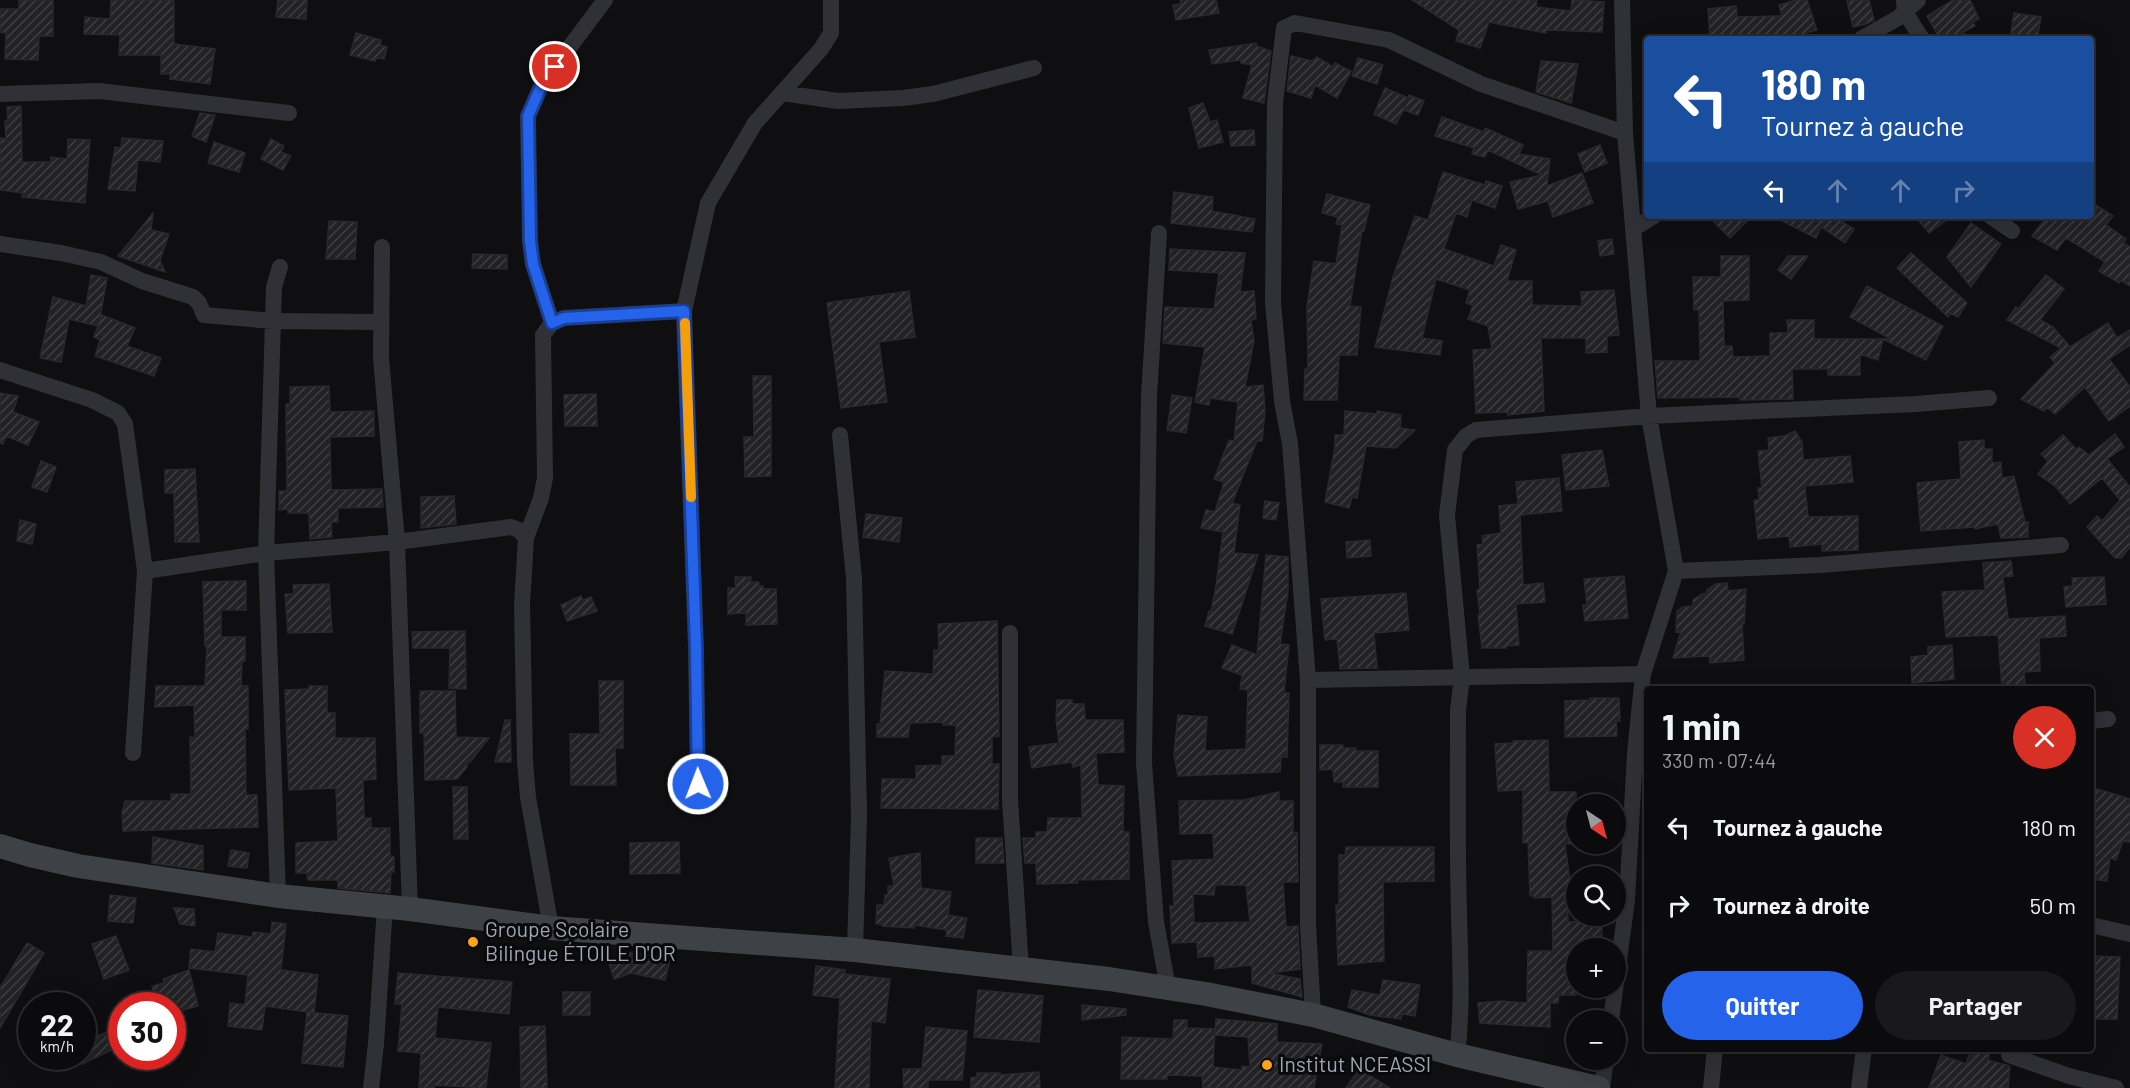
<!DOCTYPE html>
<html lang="fr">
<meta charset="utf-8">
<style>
body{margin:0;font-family:Barlow,sans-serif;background:#19191b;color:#f1f3f6;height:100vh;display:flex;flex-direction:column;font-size:22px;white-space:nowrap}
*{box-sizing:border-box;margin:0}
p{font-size:20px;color:#9a9b9d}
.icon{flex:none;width:33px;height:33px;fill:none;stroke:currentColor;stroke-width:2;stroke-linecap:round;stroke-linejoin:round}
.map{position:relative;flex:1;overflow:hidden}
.details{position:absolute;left:1644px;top:686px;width:450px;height:366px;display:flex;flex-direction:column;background:#0b0b0d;border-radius:6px;box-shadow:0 6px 24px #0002,0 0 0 2px #2b2b2e}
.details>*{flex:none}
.hud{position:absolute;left:1644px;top:36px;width:450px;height:183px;border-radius:6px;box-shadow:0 6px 24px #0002,0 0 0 2px #2b2b2e;background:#1a4fa0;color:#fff;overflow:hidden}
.needle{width:39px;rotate:144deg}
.buttons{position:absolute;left:1566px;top:794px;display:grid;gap:12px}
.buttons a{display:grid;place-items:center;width:60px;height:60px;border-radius:50%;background:#0b0b0d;box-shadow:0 6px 24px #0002,0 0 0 2px #2b2b2e;font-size:30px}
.speed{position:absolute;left:18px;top:992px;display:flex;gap:12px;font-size:30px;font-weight:700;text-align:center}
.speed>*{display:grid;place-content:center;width:78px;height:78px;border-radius:50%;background:#0b0b0d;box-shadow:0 6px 24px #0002,0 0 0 2px #2b2b2e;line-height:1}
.speed small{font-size:15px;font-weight:400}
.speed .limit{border:9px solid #d22;background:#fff;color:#111}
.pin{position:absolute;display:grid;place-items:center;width:51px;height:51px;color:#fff;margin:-26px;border:3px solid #fff;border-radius:50%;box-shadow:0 2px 6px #0007}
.me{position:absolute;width:66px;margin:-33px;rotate:359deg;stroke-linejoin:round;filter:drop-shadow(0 0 4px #0008)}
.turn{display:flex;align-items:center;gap:21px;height:126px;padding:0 18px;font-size:27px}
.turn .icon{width:78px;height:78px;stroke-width:2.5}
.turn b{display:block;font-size:42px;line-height:51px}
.lanes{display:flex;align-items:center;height:57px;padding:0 18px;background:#0003;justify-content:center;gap:30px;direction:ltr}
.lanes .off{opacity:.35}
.round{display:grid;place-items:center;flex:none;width:63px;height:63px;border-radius:32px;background:#19191b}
.summary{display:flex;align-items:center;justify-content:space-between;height:102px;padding:0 18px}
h1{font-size:36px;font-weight:700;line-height:45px}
.button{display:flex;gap:12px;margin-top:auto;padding:12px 18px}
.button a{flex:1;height:69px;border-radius:36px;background:#2563eb;color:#fff;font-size:24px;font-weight:700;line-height:69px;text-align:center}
.button a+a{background:#19191b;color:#f1f3f6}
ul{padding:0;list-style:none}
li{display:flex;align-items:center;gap:18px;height:78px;padding:0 18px}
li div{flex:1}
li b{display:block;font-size:22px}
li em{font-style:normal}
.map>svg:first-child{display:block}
.building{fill:url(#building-hatch);stroke:#29292d;stroke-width:1.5;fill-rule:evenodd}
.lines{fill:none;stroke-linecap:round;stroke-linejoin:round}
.street{stroke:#303136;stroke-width:16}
.secondary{stroke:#3e4146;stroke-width:24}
.route-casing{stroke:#184099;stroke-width:15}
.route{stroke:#2563eb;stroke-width:10}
.slow{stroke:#f59e0b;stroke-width:10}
.poi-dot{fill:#ffa319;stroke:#0a0a0c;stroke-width:2}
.labels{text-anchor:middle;stroke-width:6;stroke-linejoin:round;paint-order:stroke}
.poi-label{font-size:21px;fill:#9fa7b3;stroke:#0a0a0c;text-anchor:start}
</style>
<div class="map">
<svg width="2130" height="1088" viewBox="0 0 2130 1088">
<defs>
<pattern id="building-hatch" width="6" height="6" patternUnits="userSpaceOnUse" patternTransform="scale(1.5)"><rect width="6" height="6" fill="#222225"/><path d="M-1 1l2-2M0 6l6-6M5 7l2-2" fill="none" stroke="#3f3f42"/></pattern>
</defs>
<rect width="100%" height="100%" fill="#0f0f11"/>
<path class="building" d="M19,0H53V36H39L38,60L5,59L6,33L0,32V9H19Z
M111,0H174V44L215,49L210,84L170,79L171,74H161V55H119L120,35L84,34L85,17L110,19Z
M278,0H307L306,19L276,17Z
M1180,0H1216L1219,13L1176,20L1173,5L1181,4Z
M1412,0H1537L1536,7L1571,11L1572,0L1604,2L1602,32L1546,30V33L1489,22L1480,48L1456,41L1459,30Z
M1796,0H1807L1817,30L1805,33L1807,39H1742V34L1710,39L1708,9L1736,6L1737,17L1782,16L1779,5Z
M1847,0H1869L1874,20L1866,24L1853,27Z
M1953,0H1970L1979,19L1973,22L1975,26L1963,32L1968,39H1940L1927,16Z
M2014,13L2041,17L2037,39H2010Z
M356,33L381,40L380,45L387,47L384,59L376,58L375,61L350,55Z
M1256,43V46L1271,51L1264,103L1243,98L1252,65L1241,63V60L1212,64L1209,50Z
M1291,56L1312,61L1317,57L1333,67L1335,63L1351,71L1337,98L1315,85L1311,98L1287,91Z
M1358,58L1383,65L1377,84L1352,76Z
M1541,61L1578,64L1571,103L1536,92Z
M1385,88L1408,98L1409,95L1424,101L1418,115L1404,110L1406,105L1396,124L1374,114Z
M1203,103L1210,122L1217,120L1223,142L1199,148L1189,108Z
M21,106L22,162H51V157L67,159L68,139L90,140L85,203L22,197L23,193L0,190V138L6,139L5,121L8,120L7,107Z
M200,113L215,115L206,142L192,136Z
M1442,117L1484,132L1485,128L1523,145L1519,154L1550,159L1547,186L1582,173L1593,203L1553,217L1548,201L1518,209L1510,182L1542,175L1488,150L1485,157L1472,154L1474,148L1435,136Z
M1254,130L1255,145L1231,146L1229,132Z
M122,138L163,141L160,162L138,160L135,191L108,189L115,147L121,148Z
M271,139L284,146L281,152L291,156L283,170L261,159Z
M214,142L245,153L239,172L208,163Z
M1600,145L1607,163L1585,172L1578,154Z
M1443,172L1485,185L1486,181L1502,186L1495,208L1472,200L1467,217L1456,213L1444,249L1494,266L1501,245L1516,250L1507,281H1532V305L1582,306L1581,292L1614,290L1619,335L1607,336V352L1586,353V338H1541L1544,411L1508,415L1507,412L1476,413L1473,350L1492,349L1488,326L1468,319L1473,305L1466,303L1470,290L1436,279L1422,338L1442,341L1440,355L1375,347L1393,277L1415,216L1428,220Z
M1174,192L1213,197L1212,211L1255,219L1252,232L1171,223Z
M1327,194L1370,205L1364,231L1362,230L1350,306L1361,307L1357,355H1339L1337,400H1304L1305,369L1308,368L1307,306L1314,261L1336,264L1342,225L1336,224L1338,217L1322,213Z
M2091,202L2113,216L2106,225L2126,239L2123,243L2130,247V286L2120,280L2119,283L2099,271L2105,262L2066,238L2057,250L2032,236L2047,216H2091Z
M153,213L151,230L169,234L160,260L165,272L118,256Z
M1708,216H1752L1730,238Z
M1772,216H1833L1854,229L1845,243L1821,227L1816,238Z
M1915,216H1952L1929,233Z
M329,221L357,222L355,259H326Z
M1971,223L2001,244L1971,287L1947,257Z
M1612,239L1614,254L1600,256L1598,241Z
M1170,249L1245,253L1240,292L1254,291L1256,319L1251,320L1254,341L1245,387L1263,385L1265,411L1262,441H1257L1232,503L1240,505L1234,553L1258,555L1232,634L1205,626L1209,611L1211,612L1216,586L1223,532L1201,528L1206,510L1215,512L1224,482L1214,479L1229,440L1234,441L1238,402L1210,398L1209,405L1195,402L1205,347L1163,343L1165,307L1214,309L1219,273L1169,270Z
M1911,253L1967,303L1958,317L1950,313L1948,317L1897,268Z
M473,254L507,255V269L472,268Z
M1721,256H1749V300L1723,301L1724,346H1732L1733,357L1770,356V333H1788L1787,320H1814V339H1891L1850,317L1867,286L1943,326L1926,360L1883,339L1878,360L1860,354V375H1828V369H1792L1793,399L1740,400V397L1658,398L1655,361H1700L1699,310H1694L1693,277H1721Z
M1788,256H1808L1791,279L1778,270Z
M91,275L107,278L99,323L102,315L135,328L127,346L161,358L154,376L95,356L100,340L94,337L98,326L69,319L61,362L40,358L53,297L86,306Z
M2046,275L2064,289L2040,320L2053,327L2070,347L2108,323L2117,338L2130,330V345L2109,359L2130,387V406L2109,421L2085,387L2055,414L2047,407L2044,411L2021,399L2055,363L2050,357L2061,348L2007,320L2016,307L2018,309Z
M909,291L915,337L879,342L887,402L841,408L827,303Z
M753,376H771V476L745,477L744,437H754Z
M329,386L330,412L374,411V436L330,437L331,490L382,489L383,507L338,508V522H331L332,537L310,539L309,513H288V509L279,510V491H287L286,404H290V387Z
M0,393L18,396L13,412L39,422L28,445L6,436L3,444L0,443Z
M596,394L597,426H565L564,395Z
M1172,395L1192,398L1186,433L1167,430Z
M1345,411L1377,414V411L1401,415L1400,428L1415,430L1396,448L1366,446L1357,498L1352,497L1349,508L1325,502L1335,446V435H1344Z
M1795,431L1802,442L1803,460L1850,456L1853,482L1805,486L1808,517L1858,516V550L1822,551V544L1790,547L1789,536L1758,539L1754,500H1759L1758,488H1762L1758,451L1769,450L1768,438L1785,436Z
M2115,434L2124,447L2107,459L2130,487V547L2121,558H2115L2087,527L2097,516L2102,521L2120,500L2102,478L2070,504L2056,487L2038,474L2048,461L2041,454L2063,435L2077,450L2079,447L2089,455Z
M1984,440V449H1992V463L2001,462L2002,478L2014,476L2025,522H2028V537L2001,538L1998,524L1975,529L1974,527L1921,531L1917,483L1961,479L1959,442Z
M1602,450L1609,486L1566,490L1562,455Z
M41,461L56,467L47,492L32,487Z
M195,469L199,542H175L174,493H165V470Z
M1559,478L1562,511L1520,515L1523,585L1543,583L1545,602L1516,604L1519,645L1506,646V648H1482L1478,615H1480L1477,590L1480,589L1477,545L1483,544L1482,536L1501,533L1499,506L1518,504L1516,482Z
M454,496L456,524L421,528V497Z
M1265,501L1279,503L1276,520L1263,518Z
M866,514L902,518L899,542L863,537Z
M20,520L36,524L32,544L17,541Z
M1370,540L1371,556L1347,558L1346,542Z
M1266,555L1288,557V591L1280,644L1289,645L1284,693H1289L1287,757H1281L1280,772L1178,776L1174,754L1178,715L1207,717L1205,751L1246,749L1248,690L1240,689L1242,675L1222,668L1232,645L1257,655Z
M2011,561L2013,576L2003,577L2008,619L2065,616L2066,636L2039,638L2040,671L2024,672L2025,688H2002L1998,635L1946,637L1942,592L1985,590L1983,563Z
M1624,576L1628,618L1585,621L1583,605H1587L1584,579Z
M735,577H751L750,582H759V586H763V589H776L777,624L746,625V613L728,614V588H736Z
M2104,577L2106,604L2066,607L2064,587L2073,586L2072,578Z
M246,581V610H221V637H245V661H242L241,686H248V729H245L246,795H257L258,827L123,831L122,813L125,801H171V794H191L190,737L195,738L194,705L155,707L156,686H205L207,646H205L203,582Z
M1727,583L1728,591L1746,589L1744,624H1742L1744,660L1710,663L1709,656L1673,658L1681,631L1676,632L1677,611L1683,607L1693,606V600L1702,594L1707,593V590L1716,584Z
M329,584L332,632L288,633L285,594H294L293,585Z
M1406,593L1409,630L1374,633L1377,668L1340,669L1337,639L1325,640L1321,599Z
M581,596L583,600L591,597L597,611L567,621L561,605Z
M997,621L999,736L992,737V764H999L998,809L881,808L882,779H916V766L942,765V756H955L956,725H943V722L910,723L908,737H877V724H880L885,671L933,674L934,650H939L938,624Z
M465,631L466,689L449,688L450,648H413L412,632Z
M1952,645L1954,679L1912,683L1911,657L1928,655V647Z
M599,681H623V748H615L616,785H571L570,734H600Z
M309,686H327V713H335V738H375L376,779L363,780L364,818H371V828H390V856L394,857V872L391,871L390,893L338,888V880H308L307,873H296V843L338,841L336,788L289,790L285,690L309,689Z
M420,691H455L456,737L489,738L470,762H467V767L457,779L425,780L424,733H420Z
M1590,698H1619L1620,721H1616L1617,736L1565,737V701L1590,700Z
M1057,700H1072V704H1084L1085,720H1123L1124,752L1096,753L1098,785L1124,786L1123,832H1129V879L1077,880L1078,883L1037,884L1036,863H1025L1023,838H1036V832H1047L1048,818H1082L1081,765L1073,767L1072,762L1032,768L1029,747L1059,743L1056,720Z
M505,720H510L511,762H495Z
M1548,740L1549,792H1576V844H1565L1571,888L1567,889L1568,922L1602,920V947L1576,948V995H1559L1558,1003H1550V1027L1480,1023L1478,1003L1501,1001L1527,1003L1528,951H1553L1552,897L1534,898V896H1530L1528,842L1523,843V790L1498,791L1495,744L1513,743V741Z
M1320,745H1343V748H1356V751H1378V787H1343V782H1334L1333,769L1320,770Z
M453,787H467L468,839H454Z
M2091,787L2130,799V842L2123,841L2116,860L2110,858L2107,881L2091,879Z
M1279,792V801H1293V833H1297L1298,882H1283L1286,927L1298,926L1300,969L1269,973L1300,979L1302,997L1252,983V965L1215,969V956L1198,957L1197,942L1172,943L1170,906H1174L1172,861L1214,859L1213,833L1180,834L1179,801L1244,800ZM1215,885H1246L1250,922L1194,923L1193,894L1214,895Z
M153,837L203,846V870L152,863Z
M976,838H1002L1004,863H976Z
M679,842L680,873L630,874V843Z
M1346,847H1434V881L1383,882L1384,961L1338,965L1336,905H1339V855H1345Z
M231,850L249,853L247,868L228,866Z
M920,853L921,888L951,892L948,915L967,918L963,938L946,936L947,930L914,925V928L882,926L883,924H876L877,905H884L885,895H888V886H894L889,858Z
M110,895L136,898L133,923L108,921Z
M174,908L194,909L195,926L180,924Z
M272,922L286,924L281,970L318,975L314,1013L265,1006L262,1030L228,1026L230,1003L245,1005L248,975L189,968L191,949L215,952L218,933L252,937L253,932L271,934Z
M116,936L129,970L104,979L92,944Z
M27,943L44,953L0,1028V988Z
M633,952L670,959L665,980L631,973L614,979L608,960Z
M2091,956L2120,957L2117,1019H2091Z
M816,966L845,970L844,974L890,979L885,1023L871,1021L869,1088H835L840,998L813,995Z
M189,970L198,1006L172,1013V1005H157L152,986L164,983L163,979Z
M398,973L512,982L509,1014L438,1007L435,1038L491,1043L486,1088L434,1085V1088H419L421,1053L398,1051L402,1004H395Z
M1383,980L1420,985L1415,1016L1402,1014L1401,1019L1370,1015L1348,1007L1352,990L1380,995Z
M978,990L1043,996L1039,1042L974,1037Z
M563,992H590V1015H563Z
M1082,1005L1126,1009V1015L1082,1020Z
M307,1012L348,1016L343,1067L302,1063Z
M1216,1019L1277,1024V1042L1322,1044L1314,1088H1203L1202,1076L1167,1075V1079H1121L1122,1037L1173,1039L1174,1020H1187V1028L1215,1029L1213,1067L1242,1070V1066L1250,1067L1248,1037L1215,1035Z
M122,1026V1045L82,1064V1042Z
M545,1026L547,1088H521L520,1027Z
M926,1027L967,1031L962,1080H928V1088H904L903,1069H922Z
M1976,1048H1991L1988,1060L2010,1066L2008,1088H1929L1941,1055L1966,1064L1969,1055L1974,1056Z
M1359,1069L1390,1088H1346Z
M1039,1072L1040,1088H971V1078L977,1077V1073H1000V1075Z"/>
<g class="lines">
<path class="street" d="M1904,1L1905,12L1922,39
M1861,39L1898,18L1918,0
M782,93L838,101L903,98L933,94L1034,68
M0,94L99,91L289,113
M1990,216L2012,231
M1633,229L1654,216
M1159,233L1149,396L1144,763L1156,922L1168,988
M0,244L61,253L101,262L142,281L193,297L199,303L204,315L273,321L380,322
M280,267L274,287L266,553L397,542L381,358L382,247
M552,323L533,264L530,241L528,116L542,84L605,0
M0,370L92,400L118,413L125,424L145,571L133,753
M840,435L854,578L859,816L855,950
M526,538L541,498L545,478L543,335L552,323L564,318L684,311
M145,571L266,553L278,896
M1676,571L1820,565L2061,545
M1010,633V800L1021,969
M1308,680L1290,444L1282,401L1273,303L1275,102L1284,28L1295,23L1389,40L1481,84L1625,133
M2091,721L2108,719
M698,784L696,648L684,311L708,203L755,123L821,49L831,33V0
M410,909L397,542L511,527L519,530L526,538L522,604L525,761L528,797L551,928
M2091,925L2130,934
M1313,1015L1308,925V680L1643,674
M1611,1020L1627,900L1635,753L1643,674L1676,571L1649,416L1625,133L1622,0
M1457,1055C1463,1007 1460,961 1459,913C1457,845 1458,777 1458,710L1462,677L1447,515L1455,450L1466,436L1476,430L1649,416L1916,404L1989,398
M2009,1055L2069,1076L2116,1088
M371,1088L376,1044L385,906
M1602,1088L1606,1059
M1711,1088L1715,1048
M1859,1088L1864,1048"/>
<path class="secondary" d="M0,846L30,855L78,866L278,896L410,909L551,928L855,950L1109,979L1206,994L1313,1015L1457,1055L1598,1088"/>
</g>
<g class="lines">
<g class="route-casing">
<path id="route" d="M555,67L542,84L528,116L530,241L533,264L552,323L564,318L684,311L696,648L698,784"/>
</g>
<use href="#route" class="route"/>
<path class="slow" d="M685,323L691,497"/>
</g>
<g class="poi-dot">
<circle cx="473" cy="942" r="6"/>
<circle cx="1267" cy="1065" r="6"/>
</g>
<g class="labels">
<g class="poi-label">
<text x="485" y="937">Groupe Scolaire<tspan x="485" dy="24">Bilingue ÉTOILE D'OR</tspan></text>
<text x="1279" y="1072">Institut NCEASSI</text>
</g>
</g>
</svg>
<div class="buttons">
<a><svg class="needle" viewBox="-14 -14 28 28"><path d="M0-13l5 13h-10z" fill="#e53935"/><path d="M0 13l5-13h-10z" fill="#9a9b9d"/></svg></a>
<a><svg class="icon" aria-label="search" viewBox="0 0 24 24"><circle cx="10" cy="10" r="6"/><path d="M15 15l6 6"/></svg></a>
<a>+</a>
<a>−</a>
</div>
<div class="speed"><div>22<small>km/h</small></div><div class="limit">30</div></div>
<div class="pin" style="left:555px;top:67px;background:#d93025"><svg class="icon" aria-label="arrive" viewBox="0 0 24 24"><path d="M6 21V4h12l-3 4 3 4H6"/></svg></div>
<svg class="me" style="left:698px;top:784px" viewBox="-20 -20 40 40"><circle r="17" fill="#2563eb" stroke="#fff" stroke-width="3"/><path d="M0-11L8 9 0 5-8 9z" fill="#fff"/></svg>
<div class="hud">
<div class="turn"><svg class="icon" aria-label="left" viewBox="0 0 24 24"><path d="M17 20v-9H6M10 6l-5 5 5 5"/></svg><div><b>180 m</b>Tournez à gauche</div></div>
<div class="lanes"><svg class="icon" aria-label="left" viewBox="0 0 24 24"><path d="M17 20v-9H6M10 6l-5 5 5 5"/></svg><svg class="icon off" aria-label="ahead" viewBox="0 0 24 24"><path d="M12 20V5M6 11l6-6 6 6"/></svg><svg class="icon off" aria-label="ahead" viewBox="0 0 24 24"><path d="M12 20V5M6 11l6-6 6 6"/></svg><svg class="icon off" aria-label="right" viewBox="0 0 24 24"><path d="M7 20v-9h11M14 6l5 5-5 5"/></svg></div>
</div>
<section class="details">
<div class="summary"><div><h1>1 min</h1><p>330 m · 07:44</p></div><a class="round" style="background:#d93025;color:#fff"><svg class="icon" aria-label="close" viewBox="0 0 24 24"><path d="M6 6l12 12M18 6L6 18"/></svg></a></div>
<ul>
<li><svg class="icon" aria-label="left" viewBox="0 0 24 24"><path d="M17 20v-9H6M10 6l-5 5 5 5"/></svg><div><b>Tournez à gauche</b></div><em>180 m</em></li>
<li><svg class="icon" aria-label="right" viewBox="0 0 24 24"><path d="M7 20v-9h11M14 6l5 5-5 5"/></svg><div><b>Tournez à droite</b></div><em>50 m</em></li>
</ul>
<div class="button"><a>Quitter</a><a>Partager</a></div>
</section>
</div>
